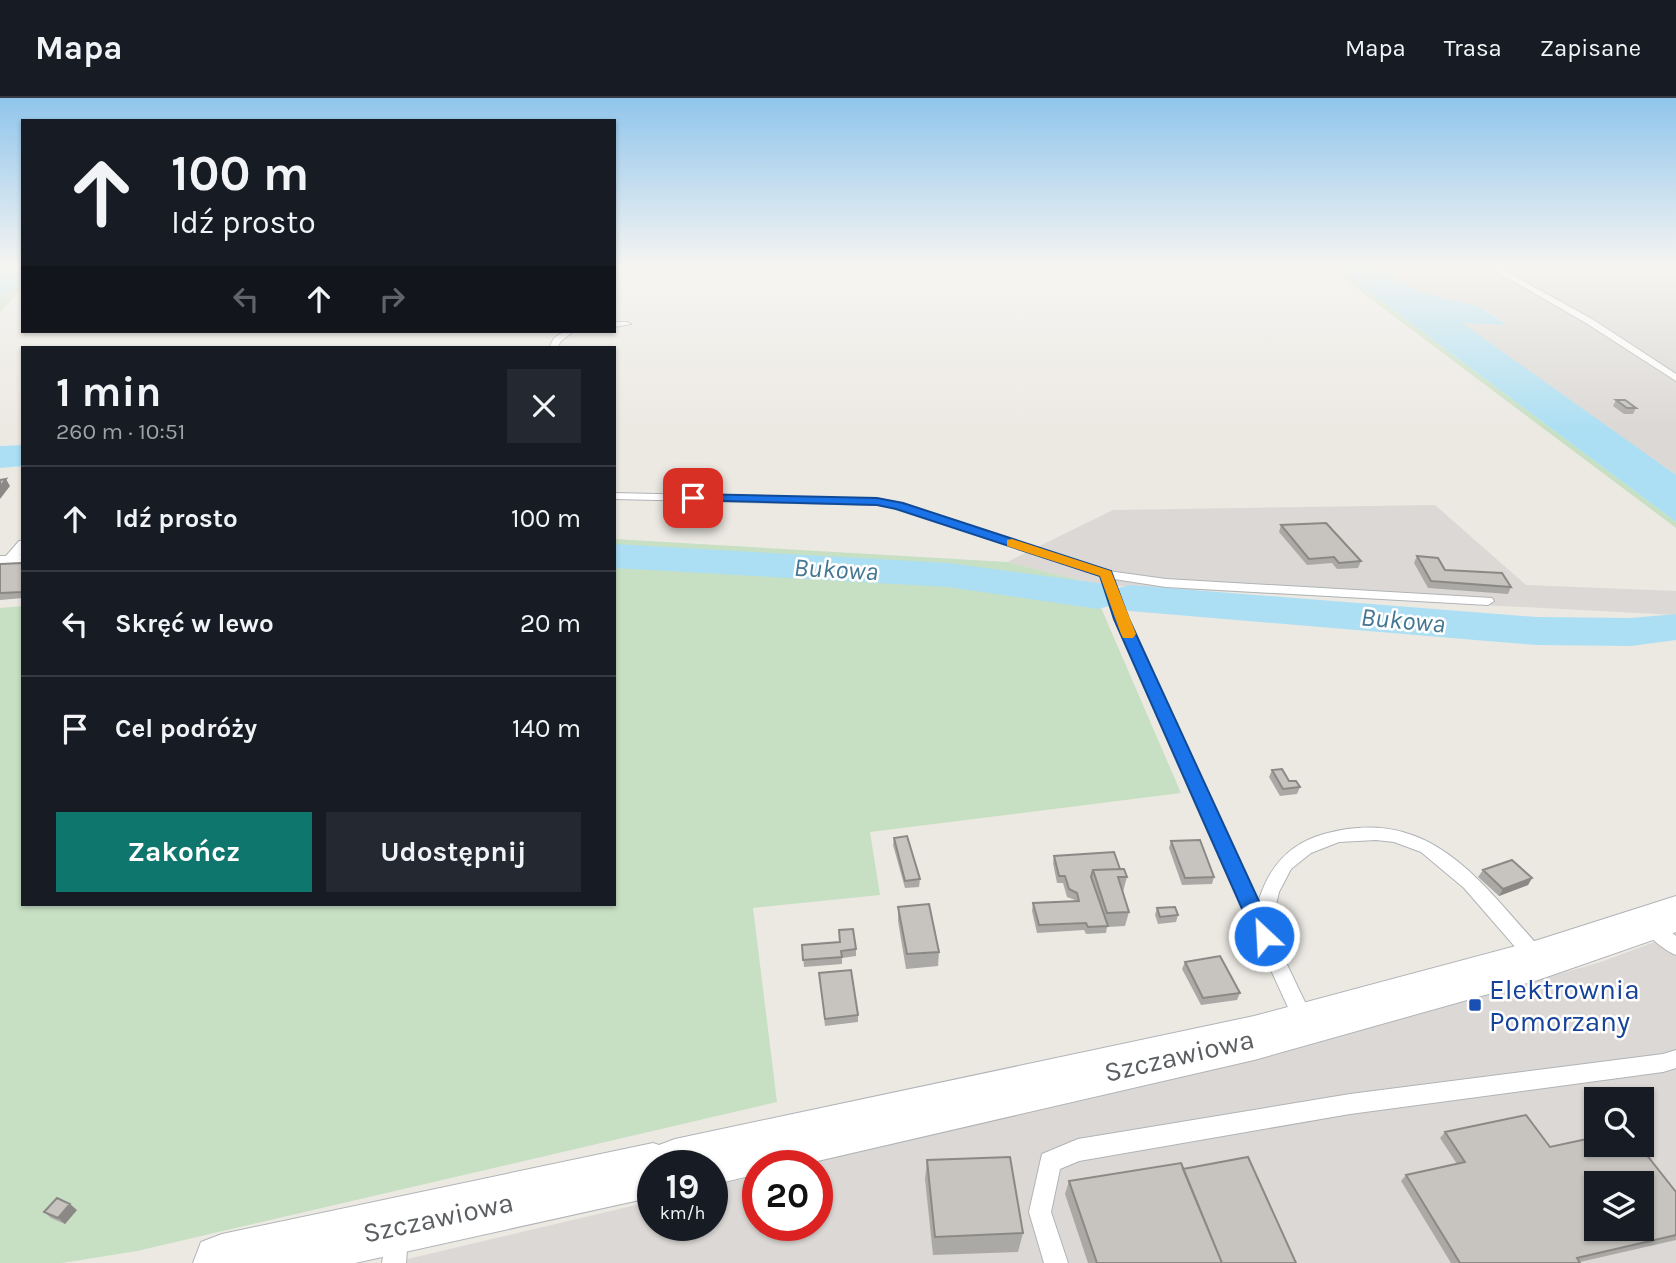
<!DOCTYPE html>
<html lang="pl">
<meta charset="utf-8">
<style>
body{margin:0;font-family:Karla,sans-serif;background:#242831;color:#f1f3f6;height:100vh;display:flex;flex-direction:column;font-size:26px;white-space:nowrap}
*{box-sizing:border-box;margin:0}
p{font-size:23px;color:#9ea1a6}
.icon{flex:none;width:38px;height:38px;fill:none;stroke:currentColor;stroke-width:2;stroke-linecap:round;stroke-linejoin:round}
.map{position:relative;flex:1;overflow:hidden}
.details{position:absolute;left:21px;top:248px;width:595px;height:560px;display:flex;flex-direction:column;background:#171b24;border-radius:0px;box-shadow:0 2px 5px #0004}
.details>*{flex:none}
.hud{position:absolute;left:21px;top:21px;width:595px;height:214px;border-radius:0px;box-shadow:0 2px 5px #0004;background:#171b24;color:#f1f3f6;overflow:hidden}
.controls{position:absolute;left:1584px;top:989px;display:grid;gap:14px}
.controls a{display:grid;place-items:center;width:70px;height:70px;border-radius:0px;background:#171b24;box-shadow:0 2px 5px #0004;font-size:35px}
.speed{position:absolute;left:637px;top:1052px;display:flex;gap:14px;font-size:35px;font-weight:700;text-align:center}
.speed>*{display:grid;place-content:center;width:91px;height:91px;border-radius:50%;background:#171b24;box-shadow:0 2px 5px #0004;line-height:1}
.speed small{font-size:18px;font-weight:400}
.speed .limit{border:10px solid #d22;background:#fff;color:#111}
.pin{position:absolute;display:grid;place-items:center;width:60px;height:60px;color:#fff;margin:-30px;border-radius:14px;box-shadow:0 4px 10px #0006}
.me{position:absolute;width:77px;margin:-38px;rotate:335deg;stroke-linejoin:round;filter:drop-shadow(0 0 5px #0008)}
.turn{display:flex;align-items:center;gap:24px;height:147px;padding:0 35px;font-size:32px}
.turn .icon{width:91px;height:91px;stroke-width:2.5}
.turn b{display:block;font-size:49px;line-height:60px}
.lanes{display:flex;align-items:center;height:66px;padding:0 35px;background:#0003;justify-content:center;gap:35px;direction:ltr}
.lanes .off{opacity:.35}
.round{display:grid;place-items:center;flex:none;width:74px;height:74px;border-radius:0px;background:#242831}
.overview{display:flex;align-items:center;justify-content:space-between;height:119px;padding:0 35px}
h1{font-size:42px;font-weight:700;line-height:52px}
.action{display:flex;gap:14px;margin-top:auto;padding:14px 35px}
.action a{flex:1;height:80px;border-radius:0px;background:#0f766e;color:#fff;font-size:28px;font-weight:700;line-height:80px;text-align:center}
.action a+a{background:#242831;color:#f1f3f6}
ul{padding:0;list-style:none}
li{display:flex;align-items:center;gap:21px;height:105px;padding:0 35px;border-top:2px solid #363941}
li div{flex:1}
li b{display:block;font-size:26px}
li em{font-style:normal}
header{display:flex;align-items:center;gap:42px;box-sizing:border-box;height:98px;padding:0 35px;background:#171b24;border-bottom:2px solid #363941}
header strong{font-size:33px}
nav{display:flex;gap:38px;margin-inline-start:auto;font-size:24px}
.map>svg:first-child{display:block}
.industrial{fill:#dbd8d5;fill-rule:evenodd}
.green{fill:#c7e0c3}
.water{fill:#acdff3}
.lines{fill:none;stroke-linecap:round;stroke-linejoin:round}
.river{fill:#acdff3;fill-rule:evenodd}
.service-casing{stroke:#b0b4b7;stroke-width:2}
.tertiary-casing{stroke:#b0b4b7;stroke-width:2}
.service{fill:#fff;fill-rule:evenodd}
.tertiary{fill:#fff;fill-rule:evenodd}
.wall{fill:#aba9a5}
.shaded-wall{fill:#8b8986}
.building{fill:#c7c4c0;stroke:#8b8986;stroke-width:2;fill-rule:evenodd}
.route{fill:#1a73e8;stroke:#114b97;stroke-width:2}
.slow{fill:#f59e0b}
.transit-dot{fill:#1a4fb4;stroke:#fff;stroke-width:2.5}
.labels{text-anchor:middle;stroke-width:5;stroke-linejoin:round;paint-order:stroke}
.water-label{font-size:26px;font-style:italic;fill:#457793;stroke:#fff}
.near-transit-label{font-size:28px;fill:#164399;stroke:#fff;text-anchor:start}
.near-street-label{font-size:28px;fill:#5b5f62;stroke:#fff}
</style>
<header>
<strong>Mapa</strong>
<nav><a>Mapa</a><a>Trasa</a><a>Zapisane</a></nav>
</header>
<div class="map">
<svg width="1676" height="1165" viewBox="0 0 1676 1165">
<rect width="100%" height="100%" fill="#ece9e3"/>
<path class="industrial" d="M1381,168H1676V377L1461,225L1506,226L1480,209L1419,194Z
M1435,407L1526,487L1676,493V517L1098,487L1007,464L1113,412Z
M1676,836V1165H391L653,1103V1127H712V1088L758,1078V1127H817V1068L800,1067L1294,950L1598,865ZM1596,1001H1642V1046H1596ZM1596,1085H1642V1130H1596Z"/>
<path class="green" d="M9,168H23V188L0,215V178Z
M1327,168H1335L1676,424V430Z
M614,441L1007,464L1098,487L1099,505L1181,695L870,734L880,797L753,810L777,1004L137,1153L62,1165H0V510L23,508V807H614Z"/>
<path class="water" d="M1335,168H1381L1419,194L1480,209L1507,227L1462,225L1676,377V424Z"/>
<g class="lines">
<path class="river" d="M5,168H23C23,182 14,193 0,197V173Z
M23,347V368L0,370V348Z
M614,446L948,465L1098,485L1115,491L1130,487L1536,519L1631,520L1676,516V542L1631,548L1536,547L1130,513L1113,507L1098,511L948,489L614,470Z"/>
<g class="service-casing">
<path id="service" d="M1487,168H1496L1592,221L1676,276V283L1586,225Z
M614,224H627L631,226L614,229Z
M565,233H574L561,243L557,250H549L554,240Z
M614,395L878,401L902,405L1108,473L1166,481L1492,500L1494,503L1488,507L1166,489L1114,481L1128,521L1258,805C1268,770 1288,746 1324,736C1431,706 1480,784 1543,853L1545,859L1543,865L1536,867L1529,865L1464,790L1421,754L1394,744L1376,742L1339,744L1311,755L1291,771L1279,794L1274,815L1272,835L1314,923L1311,929L1304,932L1297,929L1207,732L1114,521L1101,478L896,410L878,407L614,401Z
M19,443H23V454L20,457L23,456V464L0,466V458H6Z
M1651,821L1657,823L1676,838V857C1664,852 1648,839 1642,828L1645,823Z
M1676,952V970L1663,974L1350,1016L1079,1063L1060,1071L1051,1114L1068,1165H1044L1029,1114L1042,1056L1078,1041L1350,996L1663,956Z
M397,1128L405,1131L408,1139L406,1165H382L386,1139L389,1131Z"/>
</g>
<g class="tertiary-casing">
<path id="tertiary" d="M1676,798V834L1538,882L1254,962L796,1068H758V1076L712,1087V1068H653V1099L355,1165H193L201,1144L222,1136L653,1045L659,1047L675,1041L1254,918L1538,842Z"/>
</g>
<use href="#service" class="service"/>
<use href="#tertiary" class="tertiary"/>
</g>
<path class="wall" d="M1616,302L1636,310L1633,316H1624L1613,308Z
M1281,427L1361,463L1358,470L1337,471L1332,465L1307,467L1279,434Z
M1417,458L1445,472L1511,489L1508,496L1428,490L1414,465Z
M23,465V500L0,502V466Z
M1272,672L1300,689L1297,696L1280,698L1269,679Z
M894,740L920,781L919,789L905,790L893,747Z
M1171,743L1214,779L1212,786L1182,787L1169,750Z
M1054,758L1120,771L1127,779L1123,794L1129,814L1125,828L1107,829L1106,835L1086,836L1084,832L1037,835L1032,813L1033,805L1075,803V802L1067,799L1063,785H1057L1053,765Z
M1483,772L1532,780L1528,787L1499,798L1478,779Z
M898,809L939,854L938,868L906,871L898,823Z
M1157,810L1178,817L1176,824L1158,826L1155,817Z
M839,832L856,851V858L842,860V866L804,869L802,847L839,844Z
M1185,864L1240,895L1237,902L1201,907L1182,871Z
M819,875L858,917V924L825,928Z
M1445,1034L1550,1049L1676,1094V1142L1580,1164V1165H1451L1401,1083L1406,1077L1457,1066L1440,1040Z
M927,1062L1023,1135L1018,1154L933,1157L925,1081Z
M1183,1071L1296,1165H1088L1065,1096L1069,1083Z
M77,1112L65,1126L51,1120L44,1114Z"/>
<path class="shaded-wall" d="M6,381L10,388L0,401V389Z
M1532,780L1528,787L1499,798L1503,791Z
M70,1106L77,1112L65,1126L58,1120Z"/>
<path class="building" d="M1616,302H1625L1636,310H1627Z
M6,381L0,389V382Z
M1326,425L1361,463L1339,465L1334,459L1309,461L1281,427Z
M1417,458L1438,460L1445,472L1502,475L1511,489L1431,483Z
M23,465V494L0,495V466Z
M1282,671L1289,683H1296L1300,689L1283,691L1272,672Z
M907,738L920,781L905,783L894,740Z
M1200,742L1214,779L1185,780L1171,743Z
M1114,754L1120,771L1093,772L1091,779L1108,828L1088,829L1086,825L1039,827L1033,805L1079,803L1077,795L1069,791L1065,778H1059L1054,758Z
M1512,762L1532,780L1503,791L1483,772Z
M1124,771L1127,779H1118L1129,814L1107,815L1093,772Z
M929,806L939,854L907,856L898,809Z
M1175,809L1178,817L1160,819L1157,810Z
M853,831L856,851L841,853L842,859L803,862L802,847L840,844L839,832Z
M1220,858L1240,895L1203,900L1185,864Z
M851,872L858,917L825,921L819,875Z
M1526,1017L1550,1049L1596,1039V1046H1638L1676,1094V1137L1577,1160L1580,1165H1460L1406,1077L1465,1064L1445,1034ZM1596,1085H1642V1130H1596Z
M1010,1059L1023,1135L935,1139L927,1062Z
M1248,1059L1296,1165H1222L1183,1071Z
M1181,1065L1222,1165H1097L1069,1083Z
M57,1100L70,1106L58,1120L44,1114Z"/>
<linearGradient id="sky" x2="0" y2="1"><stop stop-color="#90c5ec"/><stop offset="0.51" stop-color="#f6f5f2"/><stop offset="1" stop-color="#f6f5f2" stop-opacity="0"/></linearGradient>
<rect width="1676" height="331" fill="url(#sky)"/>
<path class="route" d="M693,396L877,400L903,405L1111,473L1129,521L1275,838L1271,844L1264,847L1257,844L1254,838L1114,521L1100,478L896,411L877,407L689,402L687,400Z"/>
<path class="slow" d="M1012,441L1111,473L1136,536L1133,540H1123L1121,536L1100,478L1007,448V442Z"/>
<rect class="transit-dot" x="1468" y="900" width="14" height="14" rx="3.5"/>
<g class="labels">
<g class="water-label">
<text transform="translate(836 471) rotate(3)" y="9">Bukowa</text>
<text transform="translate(1403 522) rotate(5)" y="9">Bukowa</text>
</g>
<g class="near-transit-label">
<text x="1489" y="901">Elektrownia<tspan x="1489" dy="32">Pomorzany</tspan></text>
</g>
<g class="near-street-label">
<text transform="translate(1179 957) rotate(-13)" y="10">Szczawiowa</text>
<text transform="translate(438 1119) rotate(-12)" y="10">Szczawiowa</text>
</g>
</g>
</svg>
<div class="controls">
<a><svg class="icon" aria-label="search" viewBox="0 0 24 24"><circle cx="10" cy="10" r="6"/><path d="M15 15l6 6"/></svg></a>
<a><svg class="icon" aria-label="layers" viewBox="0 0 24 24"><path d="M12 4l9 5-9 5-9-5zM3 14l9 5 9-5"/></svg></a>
</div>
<div class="speed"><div>19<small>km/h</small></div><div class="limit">20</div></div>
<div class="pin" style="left:693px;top:400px;background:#d93025"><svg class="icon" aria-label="arrive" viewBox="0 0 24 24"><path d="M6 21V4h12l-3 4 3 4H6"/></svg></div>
<svg class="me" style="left:1264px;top:838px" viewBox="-20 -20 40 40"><circle r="17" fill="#1a73e8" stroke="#fff" stroke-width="3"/><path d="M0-11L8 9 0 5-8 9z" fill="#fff"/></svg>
<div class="hud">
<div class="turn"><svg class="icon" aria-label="ahead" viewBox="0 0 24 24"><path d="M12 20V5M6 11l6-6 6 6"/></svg><div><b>100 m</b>Idź prosto</div></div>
<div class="lanes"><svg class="icon off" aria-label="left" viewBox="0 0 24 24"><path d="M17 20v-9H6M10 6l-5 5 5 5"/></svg><svg class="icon" aria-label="ahead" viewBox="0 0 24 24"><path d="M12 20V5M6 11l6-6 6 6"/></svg><svg class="icon off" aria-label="right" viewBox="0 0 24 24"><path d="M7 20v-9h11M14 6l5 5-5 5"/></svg></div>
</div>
<section class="details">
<div class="overview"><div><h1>1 min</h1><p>260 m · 10:51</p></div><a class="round"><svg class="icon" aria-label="close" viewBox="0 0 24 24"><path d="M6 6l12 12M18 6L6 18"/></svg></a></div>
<ul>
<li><svg class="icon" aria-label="ahead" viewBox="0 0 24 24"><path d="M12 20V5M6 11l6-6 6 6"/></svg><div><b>Idź prosto</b></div><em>100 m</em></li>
<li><svg class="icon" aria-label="left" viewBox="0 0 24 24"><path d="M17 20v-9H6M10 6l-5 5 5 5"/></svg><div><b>Skręć w lewo</b></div><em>20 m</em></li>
<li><svg class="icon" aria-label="arrive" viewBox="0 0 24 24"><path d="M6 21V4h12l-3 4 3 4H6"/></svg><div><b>Cel podróży</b></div><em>140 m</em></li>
</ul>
<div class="action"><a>Zakończ</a><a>Udostępnij</a></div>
</section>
</div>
